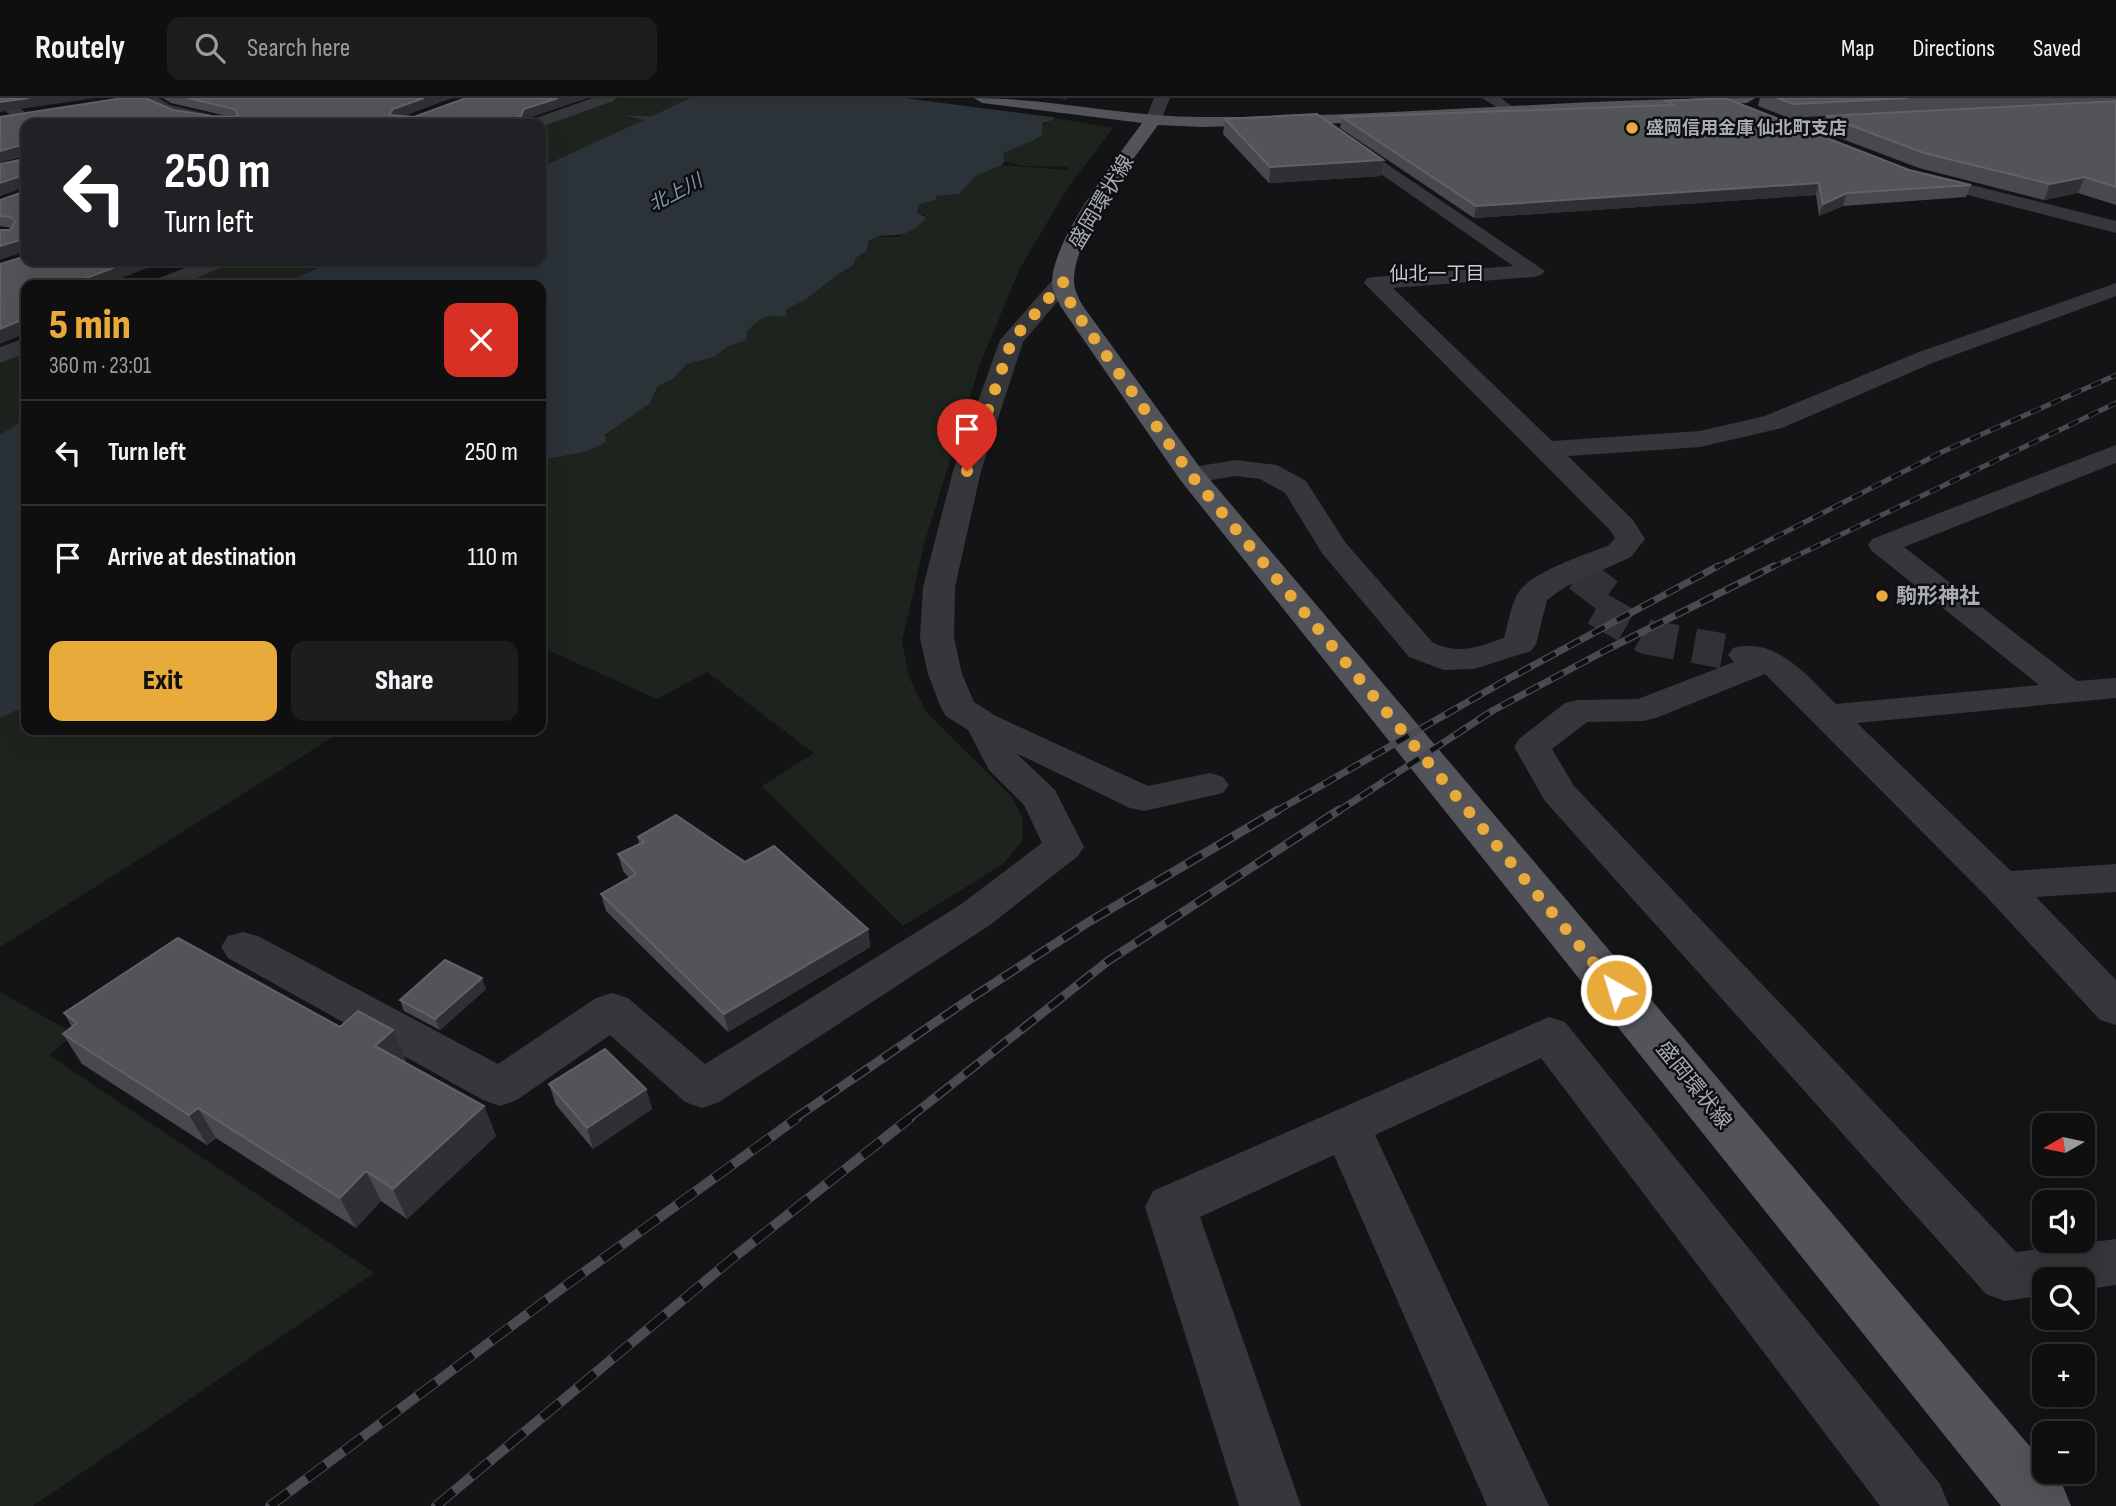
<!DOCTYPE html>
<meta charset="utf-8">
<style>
body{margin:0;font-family:"Sofia Sans Condensed","Noto Sans JP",sans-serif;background:#1d1d1e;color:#f1f3f6;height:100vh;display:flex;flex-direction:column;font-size:26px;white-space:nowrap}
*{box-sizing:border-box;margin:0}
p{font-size:23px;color:#9b9c9f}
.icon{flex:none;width:38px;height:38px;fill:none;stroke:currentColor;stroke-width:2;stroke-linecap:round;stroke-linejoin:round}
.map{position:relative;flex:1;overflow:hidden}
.side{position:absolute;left:21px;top:182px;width:525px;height:455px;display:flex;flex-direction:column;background:#0f0f10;border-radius:14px;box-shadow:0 7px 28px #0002,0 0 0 2px #2f2f30}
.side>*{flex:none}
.hud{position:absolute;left:21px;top:21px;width:525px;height:147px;border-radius:14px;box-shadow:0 7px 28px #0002,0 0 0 2px #2f2f30;background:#202124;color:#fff;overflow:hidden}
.needle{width:46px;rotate:261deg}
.controls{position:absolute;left:2032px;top:1015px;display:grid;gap:14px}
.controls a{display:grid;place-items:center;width:63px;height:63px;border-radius:14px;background:#0f0f10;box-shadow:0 7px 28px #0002,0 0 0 2px #2f2f30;font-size:35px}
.pin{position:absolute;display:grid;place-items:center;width:60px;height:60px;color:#fff;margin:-72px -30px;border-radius:50% 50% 50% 0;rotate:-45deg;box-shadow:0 0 7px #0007}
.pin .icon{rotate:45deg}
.me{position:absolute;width:77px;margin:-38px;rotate:321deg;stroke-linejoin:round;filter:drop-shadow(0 0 5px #0008)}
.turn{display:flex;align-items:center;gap:24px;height:147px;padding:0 28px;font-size:32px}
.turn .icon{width:91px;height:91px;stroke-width:2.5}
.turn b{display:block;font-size:49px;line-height:60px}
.round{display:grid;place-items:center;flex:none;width:74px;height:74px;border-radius:14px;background:#1d1d1e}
.summary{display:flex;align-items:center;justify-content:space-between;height:119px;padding:0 28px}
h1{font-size:42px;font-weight:800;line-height:52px;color:#e8aa3a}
.button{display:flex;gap:14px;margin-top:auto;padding:14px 28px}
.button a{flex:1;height:80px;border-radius:14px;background:#e8aa3a;color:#111;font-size:28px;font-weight:800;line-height:80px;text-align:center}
.button a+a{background:#1d1d1e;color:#f1f3f6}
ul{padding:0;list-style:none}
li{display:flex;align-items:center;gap:21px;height:105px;padding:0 28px;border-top:2px solid #2f2f30}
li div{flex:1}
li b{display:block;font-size:26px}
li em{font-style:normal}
header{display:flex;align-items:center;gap:42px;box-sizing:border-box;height:98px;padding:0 35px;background:#0f0f10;border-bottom:2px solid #2f2f30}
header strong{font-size:33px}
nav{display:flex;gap:38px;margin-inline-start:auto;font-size:24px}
.search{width:490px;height:63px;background:#1d1d1e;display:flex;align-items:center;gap:18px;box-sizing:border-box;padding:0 24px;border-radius:14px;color:#9b9c9f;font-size:26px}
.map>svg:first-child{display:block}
.green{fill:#1d241d}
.water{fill:#2b3339}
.pier{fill:#141416}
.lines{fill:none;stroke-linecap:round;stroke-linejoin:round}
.minor-tunnel{stroke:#313236;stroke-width:35;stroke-dasharray:35 18;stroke-linecap:butt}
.minor{fill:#36373b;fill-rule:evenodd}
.major{fill:#52545a;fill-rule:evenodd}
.rail-far3-casing{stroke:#494b50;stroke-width:5}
.rail-far2-casing{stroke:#494b50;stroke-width:7}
.rail-far1-casing{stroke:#494b50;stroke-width:9}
.rail-casing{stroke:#494b50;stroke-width:10}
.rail-far3{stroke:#0f0f11;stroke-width:3.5;stroke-dasharray:11;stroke-linecap:butt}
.rail-far2{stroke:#0f0f11;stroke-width:4.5;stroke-dasharray:14;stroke-linecap:butt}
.rail-far1{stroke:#0f0f11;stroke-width:6;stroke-dasharray:18;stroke-linecap:butt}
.rail{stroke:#0f0f11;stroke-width:8;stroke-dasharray:23;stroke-linecap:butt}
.wall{fill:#48494e}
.shaded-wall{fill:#2f3033}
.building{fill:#525459;stroke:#606268;stroke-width:2}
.route{stroke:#e8aa3a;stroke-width:12;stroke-dasharray:0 21.6}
.poi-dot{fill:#e8aa3a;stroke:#0f0f11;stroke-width:2.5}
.labels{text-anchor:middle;stroke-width:5;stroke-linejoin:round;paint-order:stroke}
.far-poi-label{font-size:18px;font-weight:bold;fill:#a7acb6;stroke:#0f0f11;text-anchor:start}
.far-water-label{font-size:19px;font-style:italic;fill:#7f9aaf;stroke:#0f0f11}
.far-neighbourhood-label{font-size:19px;fill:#c8cbd2;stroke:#0f0f11}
.street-label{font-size:21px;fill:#a7acb6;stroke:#0f0f11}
.poi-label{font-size:21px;font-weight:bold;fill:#a7acb6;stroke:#0f0f11;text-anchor:start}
</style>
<header>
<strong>Routely</strong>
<div class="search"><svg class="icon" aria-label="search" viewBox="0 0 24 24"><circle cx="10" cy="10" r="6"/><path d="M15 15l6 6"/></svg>Search here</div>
<nav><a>Map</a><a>Directions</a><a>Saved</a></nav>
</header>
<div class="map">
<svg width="2116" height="1408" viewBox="0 0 2116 1408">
<rect width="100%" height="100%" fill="#141416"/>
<path class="green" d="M618,0H690L652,18L624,19L645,22L541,69V29Z
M1054,20L1113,30L1068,89L1019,172L980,266L925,443L902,543L909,579L926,614L1012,699L1023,721L1022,743L1003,766L903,828L762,688L814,655L707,574L657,601L541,549V362L585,354L654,299L658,288L674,280L687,266L714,259L729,248L747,242L746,235L759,219L786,212L796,204L809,200L842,173L854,167V161L861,157L873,139H899L925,117L917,114L920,106L936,102L935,98L959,96L976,78L1002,67L1067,72L1068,69L1023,68L1005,63L1003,55Z
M234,163H334L280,187H178Z
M26,253V320L0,337V265Z
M26,608V632H344L0,849V620Z
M0,894L75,936L49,957L374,1175L33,1408H0Z"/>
<path class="water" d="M690,0H1067L1053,22L1043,25L1042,37L1032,43L1003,55L1005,63L1002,67L976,78L959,96L936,98V102L920,106L917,114L926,120C902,148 886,130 869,143L867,152L855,161L854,167C838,175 825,187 811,198C804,204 794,206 786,212V219C765,216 760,219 746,235L747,242L729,248L714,259L687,266L674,280L658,288L650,305L605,337L606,344L585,354L541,362V187H280L334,163H541V69L644,22L624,18H652Z
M26,320V608L0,620V337Z"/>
<path class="pier" d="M904,0H1058L1070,2L1058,20Z"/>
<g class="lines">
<path class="minor-tunnel" d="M1604,473L1582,502L1647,539L1723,553"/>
<path class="minor" d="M0,0H7L40,26H26V29L0,9Z
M139,0H158L170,7L237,23L239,26C211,27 159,22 139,0Z
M593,0H616L613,3L541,29V26H525L527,23Z
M1154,0H1170L1161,22L1153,27L1145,22Z
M1482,0H1501L1517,12L1509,17Z
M1877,17L1883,19L1885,22L1883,25L1781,32L1773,27L1781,22Z
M1341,35L1545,173L1541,177L1534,179L1393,190L1552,343L1700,333L1765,318L1919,254L2116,185V198L1935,264L1782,330L1700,349L1568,358L1633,422L1645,441L1631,459L1565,489L1547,502L1536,546L1531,553L1474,571L1444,572L1409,559L1322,455L1285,395L1260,381L1236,378L1191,385L1181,383L1177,377L1181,371L1236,362L1277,367L1306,383L1345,444L1433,545C1461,557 1477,549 1504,540C1508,526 1510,510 1517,497C1528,474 1586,457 1609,447L1615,440L1610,432L1364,185L1367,180L1375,179L1513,168L1335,44L1333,40L1335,36Z
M1919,74L2116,123V135L1913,83L1910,79L1913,75Z
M203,163H230L227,167L180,187H151L154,182Z
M1063,178L1071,179L1074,184L1023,244L981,373L955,489L954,540L962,576L974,604L996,618L1148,688L1210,675L1223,679L1229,687L1223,695L1144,713L1130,710L1016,655L1055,692L1084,749L1078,758L990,827L719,1004L702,1010L685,1004L610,937L517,1002L500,1008L483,1002L228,860L221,849L228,838L243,834L258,838L498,966L596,900L612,895L628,900L705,966L960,807L1042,745L1024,707L989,672L968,632L946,618L941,610L928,576L920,540L923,489L953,373L1000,242L1055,179Z
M26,240V255L0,265V249Z
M2116,347V365L1904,449L2077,583L2116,580V600L1857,625L2011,773L2116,766V794L2036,799L2116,882V927L2100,922L1986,798L1765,576L1656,620L1643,623L1587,624L1552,651L1574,688L2016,1154L2116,1141V1187L2082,1192V1181H2044V1197L2005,1203L1986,1196L1545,703L1514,649L1519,641L1565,605L1578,602L1638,601L1734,564L1728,557L1733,550C1778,539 1807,578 1836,606L2039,587L1872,453L1868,447L1872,441Z
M1549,919L1565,924L1940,1386L1949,1408H1880L1541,960L1375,1037L1549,1408H1487L1334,1057L1200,1119L1301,1408H1239L1145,1109L1153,1093Z"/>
<path class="major" d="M974,0C1051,0 1125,19 1202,19C1386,20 1570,0 1755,0L1747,5L1347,25L1202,29L1158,27C1132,63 1073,139 1074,183C1074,192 1079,201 1083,208L1201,371L2044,1365V1374H2051L2062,1386L2071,1408H2001L1181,383L1061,209C1057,201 1052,192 1052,184C1053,140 1116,61 1142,25L982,5Z"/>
<g class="rail-far3-casing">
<path id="rail-far3" d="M1715,470L1944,353L2116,277
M1771,470L2116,305"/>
</g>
<g class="rail-far2-casing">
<path id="rail-far2" d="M1275,714L1506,582L1718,468
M1337,714L1492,613L1608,551L1774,468"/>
</g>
<g class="rail-far1-casing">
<path id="rail-far1" d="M794,1021L965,904L1090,823L1278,712
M908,1021L1108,863L1339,712"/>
</g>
<g class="rail-casing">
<path id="rail" d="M270,1408L565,1188L797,1020
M436,1408L733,1160L910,1020"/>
</g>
<use href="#rail-far3" class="rail-far3"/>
<use href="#rail-far2" class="rail-far2"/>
<use href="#rail-far1" class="rail-far1"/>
<use href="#rail" class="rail"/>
</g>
<path class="wall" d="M163,0H452L403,18L526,21L524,26H26V156L10,132L12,130L0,128V102L23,94L24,89L0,98L24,61V58L0,64V19L173,12L211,18L231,19L171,5Z
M1760,0H2116V2L1789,20L1758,8Z
M1666,3L1909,72L1971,87L1966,99L1843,108L1819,118L1816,97L1474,120L1340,30L1342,19L1665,7Z
M2116,3V107L2078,95L2044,102L1919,70L1821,33L1826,18Z
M1225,21L1381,78L1269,85L1223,36Z
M638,739L745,764L868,831L870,849L728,934L606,813L601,796L629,780L623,773L618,756L639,746Z
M486,891L440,932L404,913L400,902Z
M64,915L340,929L406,962L404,964L484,1008L496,1038L407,1121L381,1103L356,1130L216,1040L207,1047L82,966L63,936L72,929Z
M549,986L646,991L652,1011L593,1051L556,1007Z"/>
<path class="shaded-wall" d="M29,0H95L0,14V4Z
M424,0H452L395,21L389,17L393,11Z
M558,0H588L526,21L524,26H501L524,11Z
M21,47L25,57L0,64V53Z
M1383,62L1381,78L1269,85L1270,69Z
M21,78L25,89L0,98V85Z
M2085,79L2078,95L2044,102L2050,86Z
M1819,85L1816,97L1474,120L1476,108Z
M1847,95L1843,108L1819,118L1823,106Z
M20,142L25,153L0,162V148Z
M131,163H165L104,187H68Z
M26,220V235L0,246V231Z
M868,831L870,849L728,934L724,916Z
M482,880L486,891L440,932L435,921Z
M393,932L406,962L388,978L375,948Z
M646,991L652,1011L593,1051L587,1030Z
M484,1008L496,1038L407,1121L393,1091Z
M198,1010L216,1040L207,1047L189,1017Z
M366,1073L381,1103L356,1130L340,1100Z"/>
<path class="building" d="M0,0H29L0,4Z
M123,0H145L173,12L211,18L236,19L238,17L234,11L188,0H424L393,11L389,17L414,19L466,0H558L524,11L521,18L501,26H26V149H24L20,142L0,148V132H10L15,124L11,119L0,118V102L23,94L24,80L21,78L0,85V66L24,61V50L21,47L0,53V19Z
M1725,0L1909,72L1971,87L1847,95L1823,106L1819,85L1476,108L1342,19L1673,7L1666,3Z
M1777,0H1907L1794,6Z
M2116,3V89L2085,79L2050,86L1924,55L1826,18Z
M1317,16L1383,62L1270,69L1225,21Z
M26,158V163H131L68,187H26V220L0,231V166Z
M676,717L745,764L774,748L868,831L724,916L601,796L636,776L618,756L644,744L638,739Z
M178,840L340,929L358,913L393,932L375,948L484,1008L393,1091L366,1073L340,1100L198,1010L189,1017L63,936L77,925L64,915Z
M445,862L482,880L435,921L400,902Z
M605,951L646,991L587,1030L549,986Z"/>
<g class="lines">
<path class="route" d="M967,373L1012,242L1063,184L1072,209L1191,377L1616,892"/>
</g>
<g class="poi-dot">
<circle cx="1632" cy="30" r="7"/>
<circle cx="1882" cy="498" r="7"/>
</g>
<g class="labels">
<g class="far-poi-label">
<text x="1646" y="36">盛岡信用金庫 仙北町支店</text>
</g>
<g class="far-water-label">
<text transform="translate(675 94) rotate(-28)" y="7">北上川</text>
</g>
<g class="far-neighbourhood-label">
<text x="1437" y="182">仙北一丁目</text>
</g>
<g class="street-label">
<text transform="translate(1101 104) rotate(-59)" y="7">盛岡環状線</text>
<text transform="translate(1694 987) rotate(51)" y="7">盛岡環状線</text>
</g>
<g class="poi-label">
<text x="1896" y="505">駒形神社</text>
</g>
</g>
</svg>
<div class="controls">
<a><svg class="needle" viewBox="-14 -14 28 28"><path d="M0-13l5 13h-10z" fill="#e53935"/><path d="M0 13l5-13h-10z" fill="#9b9c9f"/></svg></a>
<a><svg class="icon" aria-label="sound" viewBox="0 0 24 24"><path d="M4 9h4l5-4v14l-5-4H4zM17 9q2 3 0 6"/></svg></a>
<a><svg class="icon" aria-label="search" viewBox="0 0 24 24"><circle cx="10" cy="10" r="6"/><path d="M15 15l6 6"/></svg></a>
<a>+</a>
<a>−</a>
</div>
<div class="pin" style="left:967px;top:373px;background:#d93025"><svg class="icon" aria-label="arrive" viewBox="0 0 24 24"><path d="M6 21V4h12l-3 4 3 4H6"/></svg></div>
<svg class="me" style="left:1616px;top:892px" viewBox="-20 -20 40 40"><circle r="17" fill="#e8aa3a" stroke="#fff" stroke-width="3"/><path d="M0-11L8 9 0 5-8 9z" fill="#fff"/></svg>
<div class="hud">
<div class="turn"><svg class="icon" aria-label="left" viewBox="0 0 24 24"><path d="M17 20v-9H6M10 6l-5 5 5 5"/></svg><div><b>250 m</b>Turn left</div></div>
</div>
<section class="side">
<div class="summary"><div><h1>5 min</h1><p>360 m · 23:01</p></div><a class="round" style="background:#d93025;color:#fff"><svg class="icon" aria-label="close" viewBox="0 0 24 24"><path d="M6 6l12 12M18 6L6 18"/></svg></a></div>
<ul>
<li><svg class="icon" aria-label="left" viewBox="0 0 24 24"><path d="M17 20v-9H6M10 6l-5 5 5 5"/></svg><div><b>Turn left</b></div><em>250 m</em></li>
<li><svg class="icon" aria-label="arrive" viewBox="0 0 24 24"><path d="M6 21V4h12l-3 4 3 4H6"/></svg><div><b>Arrive at destination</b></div><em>110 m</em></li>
</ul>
<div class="button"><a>Exit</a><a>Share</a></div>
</section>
</div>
